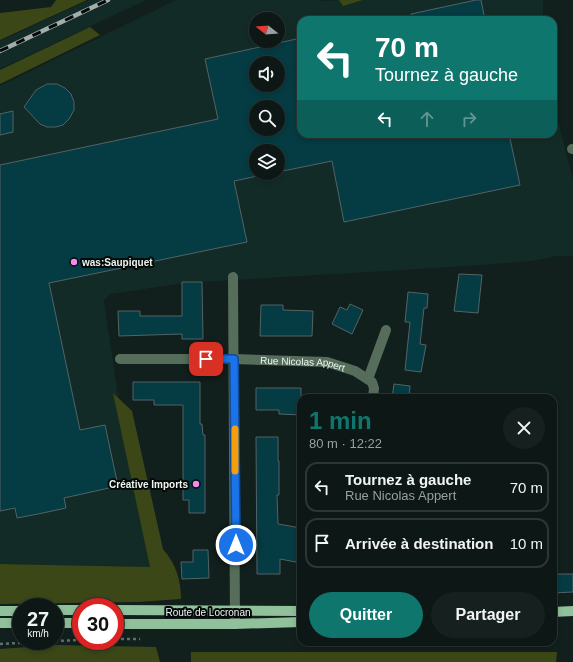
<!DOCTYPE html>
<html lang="fr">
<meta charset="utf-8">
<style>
body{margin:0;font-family:Helvetica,sans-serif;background:#16201f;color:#f1f3f6;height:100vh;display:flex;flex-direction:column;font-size:15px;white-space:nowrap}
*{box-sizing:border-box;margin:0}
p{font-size:13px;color:#9a9fa1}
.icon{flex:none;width:22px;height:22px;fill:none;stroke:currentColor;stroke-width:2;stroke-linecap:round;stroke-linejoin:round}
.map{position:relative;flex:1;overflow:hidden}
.sheet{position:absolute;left:297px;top:394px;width:260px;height:252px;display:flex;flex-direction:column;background:#0d1716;border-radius:12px;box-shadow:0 2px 6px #0003,0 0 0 1px #2d3635}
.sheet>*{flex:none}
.banner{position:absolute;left:297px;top:16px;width:260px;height:122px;border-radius:12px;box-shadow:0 2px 6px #0003,0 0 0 1px #2d3635;background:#0f766e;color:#fff;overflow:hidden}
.needle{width:26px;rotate:287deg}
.tools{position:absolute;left:249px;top:12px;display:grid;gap:8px}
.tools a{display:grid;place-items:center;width:36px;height:36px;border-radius:50%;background:#0d1716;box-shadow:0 2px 6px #0003,0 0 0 1px #2d3635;font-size:20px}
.speed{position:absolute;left:12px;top:598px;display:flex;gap:8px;font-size:20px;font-weight:700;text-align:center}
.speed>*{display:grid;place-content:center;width:52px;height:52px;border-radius:50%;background:#0d1716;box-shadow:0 2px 6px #0003,0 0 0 1px #2d3635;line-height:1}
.speed small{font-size:10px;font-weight:400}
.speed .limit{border:6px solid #d22;background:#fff;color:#111}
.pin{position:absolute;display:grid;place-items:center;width:34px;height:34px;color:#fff;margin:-17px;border-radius:8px;box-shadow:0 2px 6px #0006}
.me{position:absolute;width:44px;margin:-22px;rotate:0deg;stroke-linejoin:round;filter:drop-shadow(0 0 3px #0008)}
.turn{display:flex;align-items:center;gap:14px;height:84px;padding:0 12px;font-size:18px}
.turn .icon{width:52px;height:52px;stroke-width:2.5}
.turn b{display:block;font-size:28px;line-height:34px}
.lanes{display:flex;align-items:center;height:38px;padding:0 12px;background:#0003;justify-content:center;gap:20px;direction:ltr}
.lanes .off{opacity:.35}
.round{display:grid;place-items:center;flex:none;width:42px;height:42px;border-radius:21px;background:#16201f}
.head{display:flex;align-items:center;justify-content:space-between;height:68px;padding:0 12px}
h1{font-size:24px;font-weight:700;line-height:30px;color:#0f766e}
.primary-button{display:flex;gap:8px;margin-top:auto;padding:8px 12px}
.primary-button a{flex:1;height:46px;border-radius:24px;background:#0f766e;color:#fff;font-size:16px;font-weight:700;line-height:46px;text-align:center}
.primary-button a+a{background:#16201f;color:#f1f3f6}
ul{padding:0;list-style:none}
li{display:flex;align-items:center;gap:12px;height:50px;margin:0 8px 6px;padding:0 4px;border:2px solid #2d3635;border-radius:12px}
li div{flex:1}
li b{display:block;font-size:15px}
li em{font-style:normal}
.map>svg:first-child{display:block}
.built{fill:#132b26;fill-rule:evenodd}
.green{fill:#3b4716}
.building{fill:#053b42;stroke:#536366;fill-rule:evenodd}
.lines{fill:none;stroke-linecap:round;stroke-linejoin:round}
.path{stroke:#636f6d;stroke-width:2.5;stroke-dasharray:3 3;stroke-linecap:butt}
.minor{stroke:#566d5b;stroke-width:10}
.major{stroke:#90c19a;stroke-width:10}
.rail-casing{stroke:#a3aeab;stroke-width:4.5}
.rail{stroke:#040807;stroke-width:3;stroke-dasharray:9;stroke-linecap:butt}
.route-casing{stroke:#114b97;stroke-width:10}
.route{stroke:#1a73e8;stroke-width:7}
.slow{stroke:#f59e0b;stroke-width:7}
.poi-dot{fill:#f38af2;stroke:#040807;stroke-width:1.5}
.labels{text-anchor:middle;stroke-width:4;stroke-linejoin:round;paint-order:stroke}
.poi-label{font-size:10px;font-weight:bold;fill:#ebf5f2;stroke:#040807;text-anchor:start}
.street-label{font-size:10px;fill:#ebf5f2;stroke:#040807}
</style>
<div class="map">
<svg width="573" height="662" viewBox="0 0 573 662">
<rect width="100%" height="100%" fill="#111f1d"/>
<path class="built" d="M89,0H146L0,69V41Z
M176,0H319L323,1L339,0L343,6L363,0H543V20H301V134H553V101L573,180V256H556L532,261L452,267L185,283L110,294L104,301L120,410L130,425L150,567L0,564V86ZM256,19H278V41H256ZM256,63H278V85H256ZM256,107H278V129H256ZM256,151H278V173H256Z"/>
<path class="green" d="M56,0H87L0,40V13L51,7Z
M339,0H363L343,6Z
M90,27L100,35L0,84V70Z
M113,393L132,411L163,549C176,564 181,580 181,599L138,602L0,604V564L150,567Z
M56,645L156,647L160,662H0V649Z
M191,652H557L556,662H191Z"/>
<path class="building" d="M476,0H481L485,20H411V14Z
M301,38V134H509L520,185L344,222L332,161L278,172V151H256V173H272L234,181L247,242L49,283L80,430L105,425L118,486L64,498L66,508L38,514L17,518L15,508L0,511V165L218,119L205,59ZM256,63H278V85H256ZM256,107H278V129H256Z
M47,84H57L65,88L71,94L74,102V110L69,119L63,125L56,127H47L40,124L24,107L36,90Z
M13,111V132L0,135V114Z
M459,274L482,275L478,313L454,311Z
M182,282H202L203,339H182V334L119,336L118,311H140V316H182Z
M408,292L428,294L427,308H424L420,344L426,345L421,372L405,370L410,322H405Z
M350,304L363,310L352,334L332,324L340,307L347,310Z
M261,305H283V310L313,311L312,336H260Z
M133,382H200V424H202L203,435H205V513H189V500H183V405H154V400H133Z
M394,384L410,386L409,398H392Z
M256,388H301V415L279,414V410H256Z
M256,437H278V461H279V495H277L278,524L301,528V563L280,559V574H257Z
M193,550H208L209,578L182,579L181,562H193Z
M553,574H573V592L553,593Z"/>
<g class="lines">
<path class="path" d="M115,639H140
M55,641L81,640
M0,644L53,641"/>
<g class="minor">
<path d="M572,149H573"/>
<path d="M233,277L235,624"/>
<path id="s1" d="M120,359H234L327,362L355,371L372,382L374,388L373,398"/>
<path d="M368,379L386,330"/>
</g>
<path class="major" d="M55,610H81
M115,610L301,611
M0,611H21
M553,612L573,611
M0,623H21
M55,623H81
M115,624H235L301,622"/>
<g class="rail-casing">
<path id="rail" d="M0,51L108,0"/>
</g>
<use href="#rail" class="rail"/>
</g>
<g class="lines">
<g class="route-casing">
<path id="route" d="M206,359H234L236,545"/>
</g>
<use href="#route" class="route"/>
<path class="slow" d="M235,429V471"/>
</g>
<g class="poi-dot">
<circle cx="74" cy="262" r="4"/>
<circle cx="196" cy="484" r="4"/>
</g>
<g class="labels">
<g class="poi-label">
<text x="82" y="266">was:Saupiquet</text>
<text x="188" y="488" text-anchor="end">Créative Imports</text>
</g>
<g class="street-label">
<text dy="4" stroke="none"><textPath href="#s1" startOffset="183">Rue Nicolas Appert</textPath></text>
<text x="208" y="616">Route de Locronan</text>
</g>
</g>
</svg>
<div class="tools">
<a><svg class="needle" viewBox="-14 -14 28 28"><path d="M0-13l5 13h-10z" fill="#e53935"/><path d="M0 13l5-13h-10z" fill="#9a9fa1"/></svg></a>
<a><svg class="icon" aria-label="sound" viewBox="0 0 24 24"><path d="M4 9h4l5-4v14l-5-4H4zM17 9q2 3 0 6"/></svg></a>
<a><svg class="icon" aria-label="search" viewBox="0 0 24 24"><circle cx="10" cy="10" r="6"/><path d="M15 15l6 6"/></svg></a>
<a><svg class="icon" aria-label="layers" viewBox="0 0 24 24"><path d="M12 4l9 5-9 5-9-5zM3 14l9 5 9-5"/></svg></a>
</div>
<div class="speed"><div>27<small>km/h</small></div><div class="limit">30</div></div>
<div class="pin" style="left:206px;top:359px;background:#d93025"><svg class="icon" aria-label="arrive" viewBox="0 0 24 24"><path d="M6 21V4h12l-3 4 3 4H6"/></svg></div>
<svg class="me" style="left:236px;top:545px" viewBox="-20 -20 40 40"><circle r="17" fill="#1a73e8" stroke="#fff" stroke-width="3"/><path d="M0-11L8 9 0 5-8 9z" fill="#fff"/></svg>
<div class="banner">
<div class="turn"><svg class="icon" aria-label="left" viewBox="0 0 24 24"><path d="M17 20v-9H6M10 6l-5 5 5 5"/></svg><div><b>70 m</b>Tournez à gauche</div></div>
<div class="lanes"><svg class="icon" aria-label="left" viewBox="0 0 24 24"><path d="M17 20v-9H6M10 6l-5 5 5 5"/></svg><svg class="icon off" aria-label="ahead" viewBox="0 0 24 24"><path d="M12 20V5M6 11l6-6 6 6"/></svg><svg class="icon off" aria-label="right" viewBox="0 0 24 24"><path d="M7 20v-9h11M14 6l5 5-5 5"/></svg></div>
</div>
<section class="sheet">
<div class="head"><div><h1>1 min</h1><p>80 m · 12:22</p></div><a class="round"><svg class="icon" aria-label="close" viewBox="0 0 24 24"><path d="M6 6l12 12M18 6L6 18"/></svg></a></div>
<ul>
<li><svg class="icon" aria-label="left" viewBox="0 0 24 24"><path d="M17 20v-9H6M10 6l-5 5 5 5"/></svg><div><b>Tournez à gauche</b><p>Rue Nicolas Appert</p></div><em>70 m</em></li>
<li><svg class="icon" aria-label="arrive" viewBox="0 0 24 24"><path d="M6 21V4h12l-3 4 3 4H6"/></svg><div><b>Arrivée à destination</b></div><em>10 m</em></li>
</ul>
<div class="primary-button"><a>Quitter</a><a>Partager</a></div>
</section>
</div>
